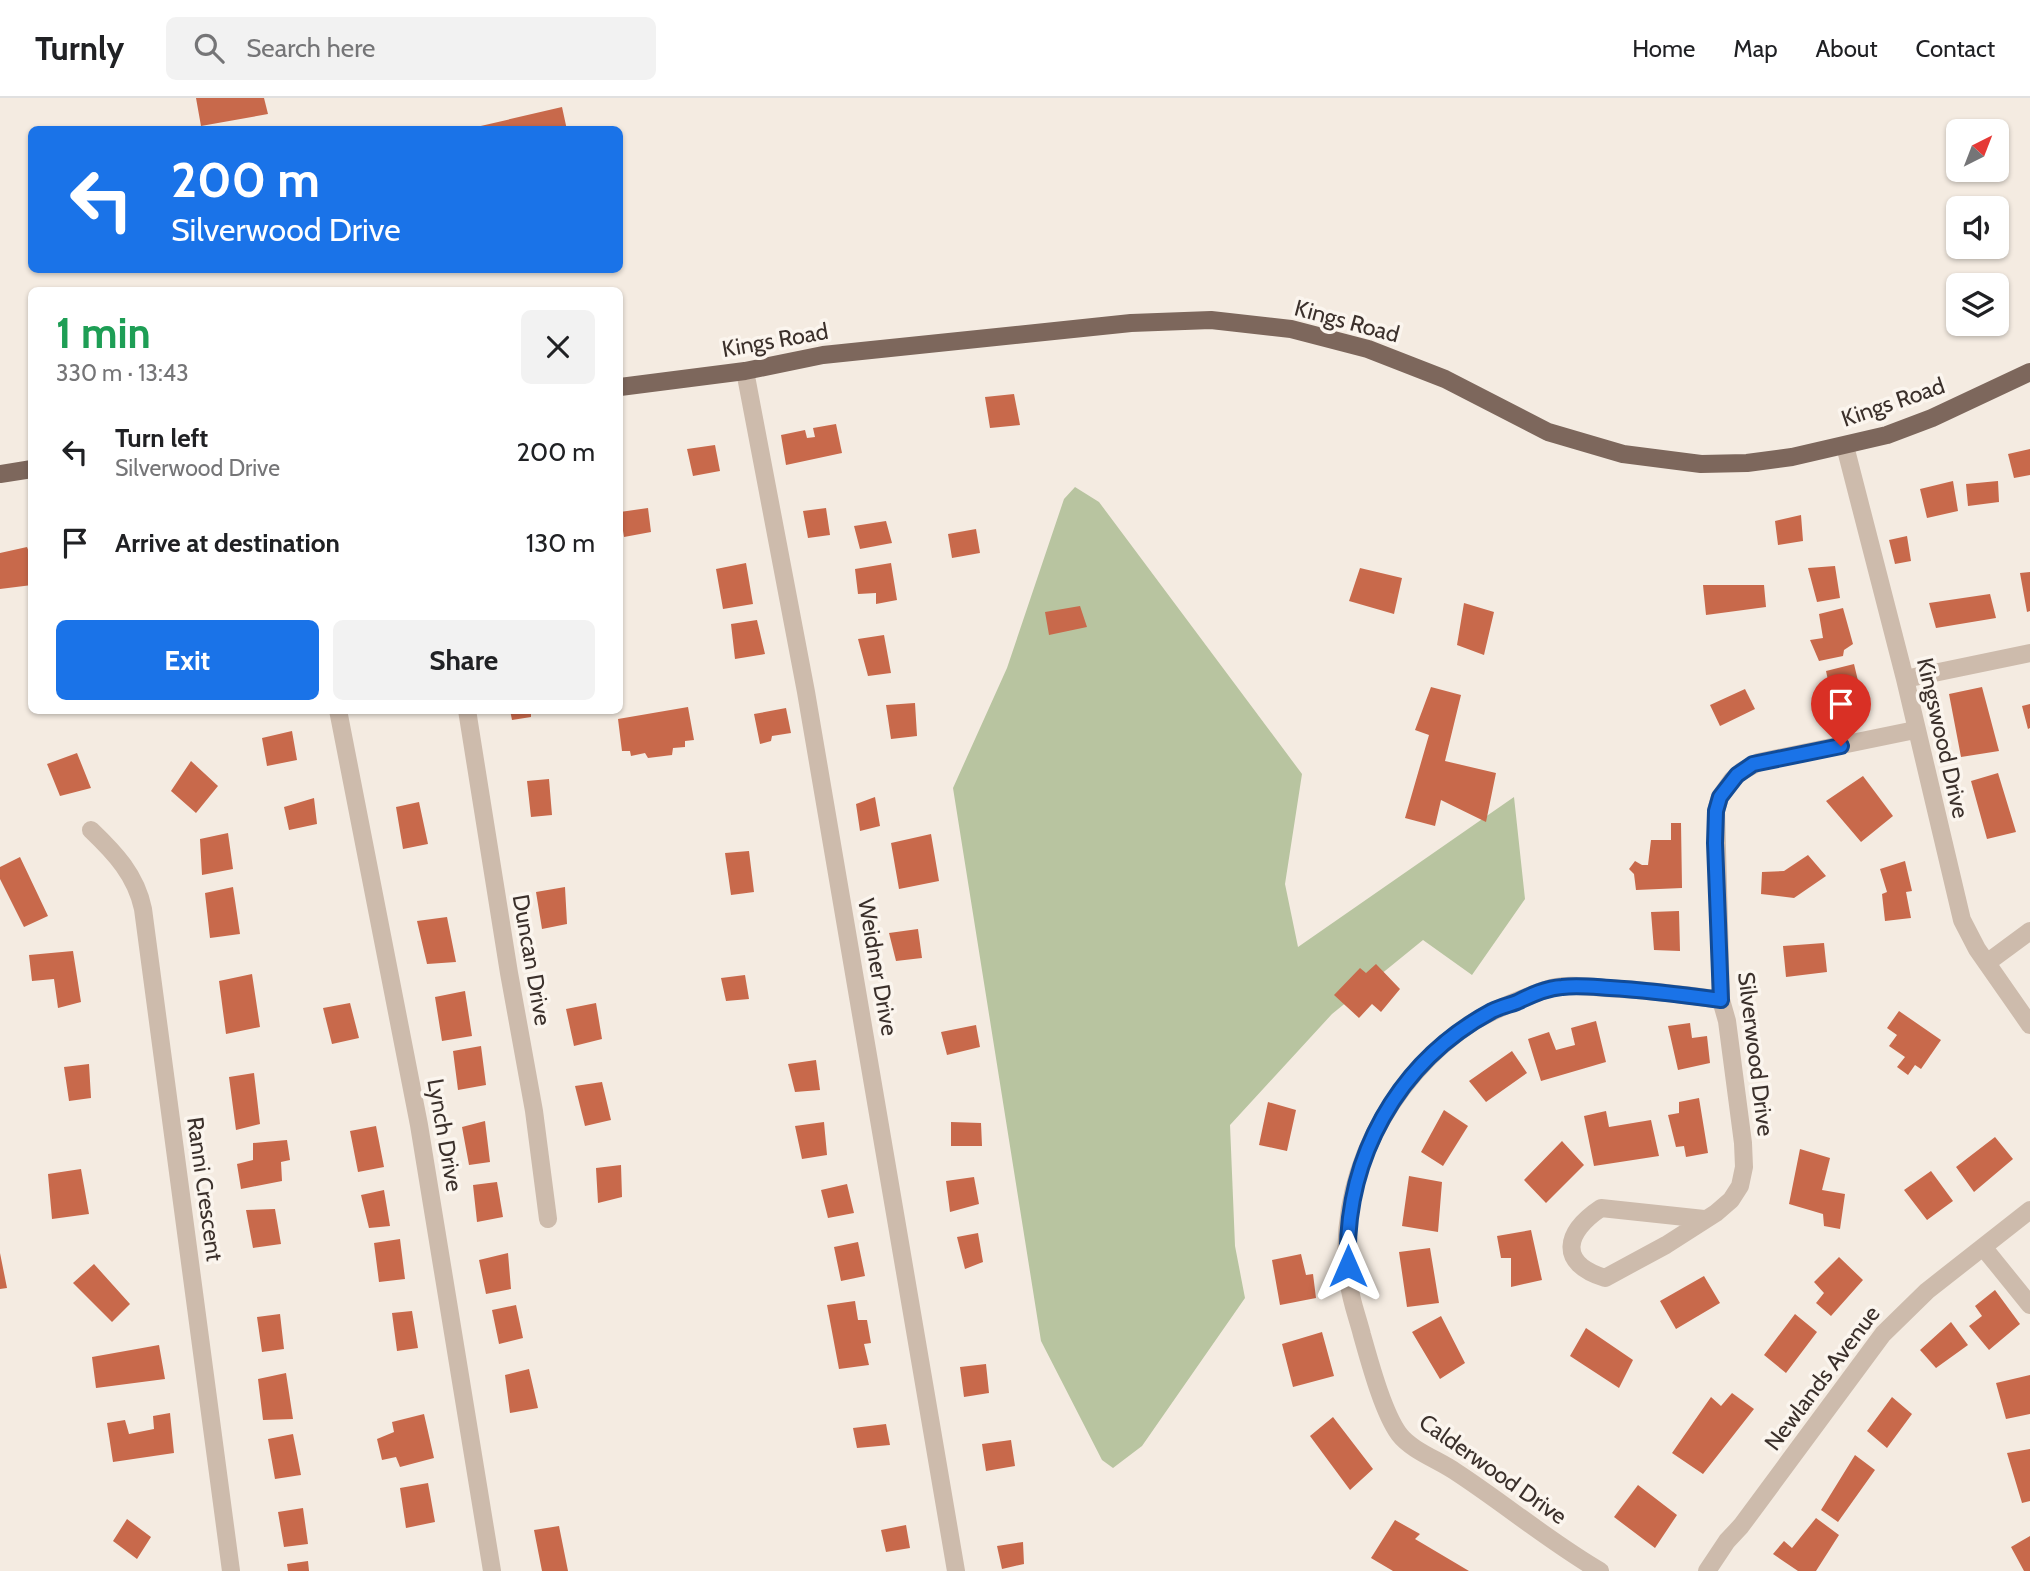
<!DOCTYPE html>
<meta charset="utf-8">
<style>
body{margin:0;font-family:Cabin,sans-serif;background:#f2f2f2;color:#202124;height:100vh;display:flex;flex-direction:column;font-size:26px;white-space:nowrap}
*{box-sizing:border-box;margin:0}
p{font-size:23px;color:#757577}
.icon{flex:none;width:38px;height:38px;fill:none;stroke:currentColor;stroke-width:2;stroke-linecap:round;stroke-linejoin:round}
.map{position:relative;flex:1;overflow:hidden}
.drawer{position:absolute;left:28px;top:189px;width:595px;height:427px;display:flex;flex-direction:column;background:#fff;border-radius:10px;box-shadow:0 2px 5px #0004}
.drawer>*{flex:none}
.banner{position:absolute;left:28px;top:28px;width:595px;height:147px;border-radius:10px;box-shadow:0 2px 5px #0004;background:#1a73e8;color:#fff;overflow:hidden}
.needle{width:46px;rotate:42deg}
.fabs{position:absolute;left:1946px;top:21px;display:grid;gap:14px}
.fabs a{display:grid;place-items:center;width:63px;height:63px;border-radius:10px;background:#fff;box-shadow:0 2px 5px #0004;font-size:35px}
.pin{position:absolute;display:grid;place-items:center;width:60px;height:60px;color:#fff;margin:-72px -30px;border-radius:50% 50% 50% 0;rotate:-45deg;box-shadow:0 0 7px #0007}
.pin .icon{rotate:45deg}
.me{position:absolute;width:77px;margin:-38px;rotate:0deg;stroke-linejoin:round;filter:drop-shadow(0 0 5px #0008)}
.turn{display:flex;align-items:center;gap:24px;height:147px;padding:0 28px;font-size:32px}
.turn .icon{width:91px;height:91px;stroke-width:2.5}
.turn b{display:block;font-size:49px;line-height:60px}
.round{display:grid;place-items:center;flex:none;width:74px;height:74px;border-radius:10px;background:#f2f2f2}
.head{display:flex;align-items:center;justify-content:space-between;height:119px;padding:0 28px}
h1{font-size:42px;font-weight:800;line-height:52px;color:#1e9e55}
.cta{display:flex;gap:14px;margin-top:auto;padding:14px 28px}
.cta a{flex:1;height:80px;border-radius:10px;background:#1a73e8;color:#fff;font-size:28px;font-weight:800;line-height:80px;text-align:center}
.cta a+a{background:#f2f2f2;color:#202124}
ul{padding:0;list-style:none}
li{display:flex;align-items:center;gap:21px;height:91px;padding:0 28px}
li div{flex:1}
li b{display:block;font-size:26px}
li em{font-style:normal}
header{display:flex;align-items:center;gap:42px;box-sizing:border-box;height:98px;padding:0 35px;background:#fff;border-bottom:2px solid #e0e0e0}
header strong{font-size:33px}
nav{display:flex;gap:38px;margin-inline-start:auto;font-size:24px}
.search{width:490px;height:63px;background:#f2f2f2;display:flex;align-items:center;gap:18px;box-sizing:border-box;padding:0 24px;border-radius:10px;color:#757577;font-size:26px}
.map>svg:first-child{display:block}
.green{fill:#b8c4a0}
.building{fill:#c8694b}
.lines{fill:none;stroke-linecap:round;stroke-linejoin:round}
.minor{stroke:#cdbbac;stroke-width:18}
.major{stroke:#7d675c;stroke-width:18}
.route-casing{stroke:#114b97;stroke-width:18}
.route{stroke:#1a73e8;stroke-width:12}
.labels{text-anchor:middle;stroke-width:7;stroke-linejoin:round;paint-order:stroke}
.street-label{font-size:23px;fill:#3b302b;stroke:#fbf5ee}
</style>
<header>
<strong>Turnly</strong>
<div class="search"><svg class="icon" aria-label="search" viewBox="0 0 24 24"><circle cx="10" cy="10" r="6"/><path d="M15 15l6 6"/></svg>Search here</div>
<nav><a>Home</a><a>Map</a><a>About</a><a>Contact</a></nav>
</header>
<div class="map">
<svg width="2030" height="1473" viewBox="0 0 2030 1473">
<rect width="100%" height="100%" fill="#f4ebe1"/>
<path class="green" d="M1075,389L1099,404L1302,676L1285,786L1298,849L1514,699L1525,801L1472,877L1423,842L1332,916L1230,1027L1235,1148L1245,1200L1142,1348L1113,1370L1102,1362L1041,1243L953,690L1007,570L1064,401Z"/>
<path class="building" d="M196,0H264L268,16L201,28Z
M562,9L567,32H472V30Z
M1014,296L1020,327L990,330L985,299Z
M836,326L842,355L786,367L781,337L805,332L807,340L815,339L813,330Z
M715,347L720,373L693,378L687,351Z
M2030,351V377L2014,380L2008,356Z
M1953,383L1958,413L1927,420L1920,391Z
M1998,383L1999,404L1968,408L1966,386Z
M648,410L651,434L624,439L620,414Z
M826,410L830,437L808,440L803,413Z
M1801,417L1803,443L1778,447L1775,423Z
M886,423L892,445L860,451L854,428Z
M976,431L980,455L952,460L948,436Z
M1907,438L1911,463L1895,466L1889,442Z
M27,449L32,462V487L0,491V455Z
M746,465L753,506L723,511L716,471Z
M891,465L897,502L876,506V495L858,496L855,471Z
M1835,468L1840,500L1817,504L1808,470Z
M1360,470L1402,480L1394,516L1349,503Z
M2030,474V513L2027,514L2020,475Z
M1703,487H1764L1766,509L1706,517Z
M1990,496L1996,520L1936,530L1929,505Z
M1464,505L1494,514L1484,557L1457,547Z
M1080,508L1087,529L1049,537L1045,514Z
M1843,510L1853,546L1844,552L1843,558L1819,563L1810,542L1823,540L1819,516Z
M757,522L765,556L735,561L731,526Z
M884,537L891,575L868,578L858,541Z
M1854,566L1864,608L1835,614L1826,573Z
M1431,589L1461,597L1445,663L1496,675L1486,724L1441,702L1435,728L1405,720L1429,637L1415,632Z
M1982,589L1999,653L1961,659L1949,596Z
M1745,591L1755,611L1720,628L1710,607Z
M915,605L917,638L891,641L886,607Z
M2030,606V630L2028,631L2022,608Z
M688,609L694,642L685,643V649L673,650L672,657L648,660L645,655L631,658L630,653H622L618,621Z
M786,610L791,635L772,638L771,643L760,646L754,616Z
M510,612H531V619L512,622Z
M292,633L297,662L267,668L262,640Z
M77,655L91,690L60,698L47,666Z
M191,663L218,688L196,715L171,693Z
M1998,675L2016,734L1987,741L1971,683Z
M1863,678L1893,718L1861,744L1826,703Z
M549,681L552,717L531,719L527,683Z
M875,699L880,728L860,733L856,706Z
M314,700L317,726L289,732L284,709Z
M419,704L428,746L403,751L396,709Z
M1671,725H1681L1682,790L1636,792L1634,776L1629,771L1635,763L1642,767H1648L1651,742H1671Z
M228,735L233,771L202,777L200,741Z
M931,736L939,783L899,791L891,745Z
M749,753L754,794L731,797L725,755Z
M1808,757L1826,778L1794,800L1761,796L1762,774L1784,773Z
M20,759L48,818L24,829L0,781V769Z
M1905,763L1912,793L1906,794L1911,820L1885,823L1882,796L1887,794L1880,771Z
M233,789L240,836L210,840L205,795Z
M565,789L567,826L542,831L536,794Z
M1679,813L1680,853L1654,852L1651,814Z
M447,819L456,864L427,866L417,823Z
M918,831L922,860L896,863L889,835Z
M1824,845L1827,874L1786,879L1783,848Z
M73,853L81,904L58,910L54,881L32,883L29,857Z
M1376,866L1400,891L1381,914L1372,906L1359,920L1334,897L1360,870L1366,875Z
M252,876L260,929L226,936L219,883Z
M745,877L749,901L726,903L721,880Z
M465,893L472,938L442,943L435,899Z
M350,905L359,940L332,946L323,910Z
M596,905L602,941L574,948L566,911Z
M1899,913L1941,942L1921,971L1915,967L1908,977L1897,969L1905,959L1889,948L1897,937L1887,930Z
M1596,923L1606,964L1541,983L1528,941L1549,934L1556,952L1575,947L1571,930Z
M1690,925L1692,940L1707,938L1710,965L1678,972L1668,928Z
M976,927L980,949L947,957L941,934Z
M481,948L486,987L458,992L453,953Z
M1512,953L1527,975L1486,1004L1469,983Z
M816,962L820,992L795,994L788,966Z
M89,966L91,1000L69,1003L64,969Z
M254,975L260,1026L236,1032L229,979Z
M602,984L611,1022L585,1028L575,988Z
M1699,1000L1708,1055L1686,1059L1684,1048L1676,1049L1668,1017L1679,1015V1004Z
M1268,1004L1296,1012L1287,1053L1259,1047Z
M1444,1012L1468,1028L1443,1068L1421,1054Z
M1606,1013L1609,1029L1651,1022L1659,1058L1594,1068L1584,1018Z
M485,1023L490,1064L469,1067L462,1029Z
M824,1024L827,1057L802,1061L795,1028Z
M951,1024L981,1025L982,1048H951Z
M376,1028L384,1069L358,1074L350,1033Z
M1995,1039L2013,1061L1974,1094L1956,1069Z
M287,1042L290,1062L281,1064L282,1083L241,1091L237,1066L253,1062V1045Z
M1562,1043L1584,1067L1546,1105L1524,1082Z
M1800,1051L1830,1060L1822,1092L1845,1096L1840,1131L1824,1128L1823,1116L1789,1106Z
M621,1067L622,1099L598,1105L596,1070Z
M81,1071L89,1116L52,1121L48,1076Z
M1931,1073L1953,1103L1927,1122L1904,1092Z
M1409,1078L1442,1084L1438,1134L1402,1128Z
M974,1079L979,1106L950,1114L946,1083Z
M497,1084L503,1119L477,1124L473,1087Z
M847,1086L854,1115L828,1120L821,1092Z
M384,1092L390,1128L369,1130L361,1097Z
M275,1111L281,1146L253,1150L246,1112Z
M1531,1132L1542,1182L1511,1189V1160H1501L1497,1138Z
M978,1135L983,1164L965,1171L957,1139Z
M400,1141L405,1181L379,1184L374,1145Z
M858,1144L865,1178L841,1183L834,1149Z
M1430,1150L1439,1205L1407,1209L1399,1154Z
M0,1155L7,1190L0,1191Z
M508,1155L511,1191L486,1196L479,1162Z
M1301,1156L1306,1177L1313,1176L1316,1200L1280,1207L1272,1162Z
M1839,1159L1863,1182L1831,1218L1816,1205L1824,1195L1814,1184Z
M94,1166L130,1206L112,1224L73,1185Z
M1704,1178L1720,1205L1676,1231L1660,1203Z
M1995,1192L2020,1226L1989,1252L1969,1228L1982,1218L1975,1208Z
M855,1203L858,1222H867L871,1245L864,1246L869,1267L839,1271L827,1207Z
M516,1207L523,1240L499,1246L492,1212Z
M412,1213L418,1250L397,1253L392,1215Z
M280,1216L284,1251L262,1254L257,1219Z
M1795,1216L1817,1234L1786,1275L1764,1257Z
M1441,1218L1465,1265L1440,1281L1412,1234Z
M1951,1224L1968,1247L1936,1270L1920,1252Z
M1586,1230L1633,1262L1619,1290L1570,1258Z
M1322,1234L1334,1278L1293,1289L1282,1246Z
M159,1247L165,1281L96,1290L92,1259Z
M986,1266L989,1295L964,1299L960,1269Z
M529,1271L538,1310L510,1315L505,1277Z
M286,1275L293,1321L263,1322L258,1281Z
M2030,1277V1316L2006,1321L1996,1285Z
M1732,1295L1754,1311L1703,1376L1672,1355L1711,1299L1721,1308Z
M1892,1299L1912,1316L1887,1350L1867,1333Z
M170,1315L174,1355L113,1364L107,1325L125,1322L129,1336L154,1331L153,1318Z
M424,1316L434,1360L400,1369L396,1359L382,1362L377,1341L394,1334L392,1324Z
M1333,1319L1373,1371L1350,1392L1310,1338Z
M886,1326L890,1347L857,1350L853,1330Z
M293,1336L301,1377L275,1381L268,1341Z
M1011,1342L1015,1368L986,1373L982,1346Z
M2030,1351V1403L2022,1405L2007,1355Z
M1855,1357L1875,1372L1838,1424L1821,1412Z
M428,1385L435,1424L406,1430L400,1390Z
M1638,1387L1677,1417L1655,1450L1614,1419Z
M303,1410L308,1446L284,1449L278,1414Z
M1816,1420L1839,1437L1816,1473H1798L1773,1456L1784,1443L1792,1450Z
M127,1421L151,1439L137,1461L113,1443Z
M1395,1422L1420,1436L1415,1441L1469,1473H1393L1371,1460Z
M906,1427L910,1450L886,1454L881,1432Z
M559,1428L568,1473H542L534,1432Z
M2030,1438V1473H2024L2011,1449Z
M1023,1444L1024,1466L1002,1471L997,1448Z
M308,1463L309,1473H288L287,1466Z"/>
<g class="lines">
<path class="minor" d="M745,273L806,594L956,1473
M1845,348L1905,581L1962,822L1977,851L2030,927
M1905,581L2030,555
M338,612L419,1027L492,1473
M467,612L509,875L534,1013L548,1121
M91,732C115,755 136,777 143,811L231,1473
M1988,864L2030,833
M1704,1121L1601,1110C1565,1134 1557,1165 1605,1180L1666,1147L1716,1115L1731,1102L1740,1088L1744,1069L1743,1045L1727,923L1721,902L1716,713L1720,699L1732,682L1742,673L1759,664L1915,632
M1983,1149L2030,1207
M1600,1473C1550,1444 1505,1406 1456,1374C1439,1362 1412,1353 1399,1336C1383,1314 1370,1265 1362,1237C1358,1221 1351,1203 1349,1186C1334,1085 1387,982 1470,926C1492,912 1518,902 1542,893C1562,885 1584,888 1605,890C1644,892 1682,896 1721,902
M1707,1473L1727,1443L1741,1428L1883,1236L1927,1193L2030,1112"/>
<path class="major" d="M620,289L745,273L823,257L1131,225L1211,222L1291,231L1368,251L1445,281L1548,334L1623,356L1701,366L1747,365L1792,359L1887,337L1932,320L2030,274
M0,376L32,371"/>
</g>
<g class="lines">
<g class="route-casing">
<path id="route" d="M1348,1168C1344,1061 1397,964 1492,913C1500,909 1509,907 1517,904C1531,897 1546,890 1562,889C1578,887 1594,889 1610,890C1647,892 1684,897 1721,902L1715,745L1716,713L1720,699L1737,677L1753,666L1841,648"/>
</g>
<use href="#route" class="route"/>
</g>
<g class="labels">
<g class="street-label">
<text transform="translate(1347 223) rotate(15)" y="8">Kings Road</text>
<text transform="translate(775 242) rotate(-10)" y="8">Kings Road</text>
<text transform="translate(1893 304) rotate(-19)" y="8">Kings Road</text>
<text transform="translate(1943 640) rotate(77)" y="8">Kingswood Drive</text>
<text transform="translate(532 862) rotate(80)" y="8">Duncan Drive</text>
<text transform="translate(878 869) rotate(80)" y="8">Weidner Drive</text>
<text transform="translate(1756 956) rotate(83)" y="8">Silverwood Drive</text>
<text transform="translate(445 1037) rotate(80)" y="8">Lynch Drive</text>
<text transform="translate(205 1091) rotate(82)" y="8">Ranni Crescent</text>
<text transform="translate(1822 1280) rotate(-53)" y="8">Newlands Avenue</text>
<text transform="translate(1493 1371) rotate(35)" y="8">Calderwood Drive</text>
</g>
</g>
</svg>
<div class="fabs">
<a><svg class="needle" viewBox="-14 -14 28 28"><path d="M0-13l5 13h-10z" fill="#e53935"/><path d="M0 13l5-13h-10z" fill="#757577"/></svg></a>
<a><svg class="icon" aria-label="sound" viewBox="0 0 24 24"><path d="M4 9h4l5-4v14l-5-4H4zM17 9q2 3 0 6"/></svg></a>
<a><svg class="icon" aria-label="layers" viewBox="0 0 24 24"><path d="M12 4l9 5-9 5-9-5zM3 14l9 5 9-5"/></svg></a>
</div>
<div class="pin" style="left:1841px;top:648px;background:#d93025"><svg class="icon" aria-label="arrive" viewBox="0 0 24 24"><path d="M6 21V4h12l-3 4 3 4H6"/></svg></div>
<svg class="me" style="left:1348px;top:1168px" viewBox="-20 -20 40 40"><path d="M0-17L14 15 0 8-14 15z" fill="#1a73e8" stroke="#fff" stroke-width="4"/></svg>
<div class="banner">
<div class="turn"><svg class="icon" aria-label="left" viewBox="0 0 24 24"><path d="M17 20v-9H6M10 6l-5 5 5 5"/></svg><div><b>200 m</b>Silverwood Drive</div></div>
</div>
<section class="drawer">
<div class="head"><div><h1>1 min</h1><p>330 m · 13:43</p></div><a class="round"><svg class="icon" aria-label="close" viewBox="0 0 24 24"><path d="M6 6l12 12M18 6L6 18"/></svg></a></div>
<ul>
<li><svg class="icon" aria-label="left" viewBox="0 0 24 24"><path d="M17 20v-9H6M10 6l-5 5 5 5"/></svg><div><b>Turn left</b><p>Silverwood Drive</p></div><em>200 m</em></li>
<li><svg class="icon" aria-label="arrive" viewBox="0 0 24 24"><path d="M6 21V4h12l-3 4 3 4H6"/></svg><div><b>Arrive at destination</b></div><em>130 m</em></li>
</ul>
<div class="cta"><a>Exit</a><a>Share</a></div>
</section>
</div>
